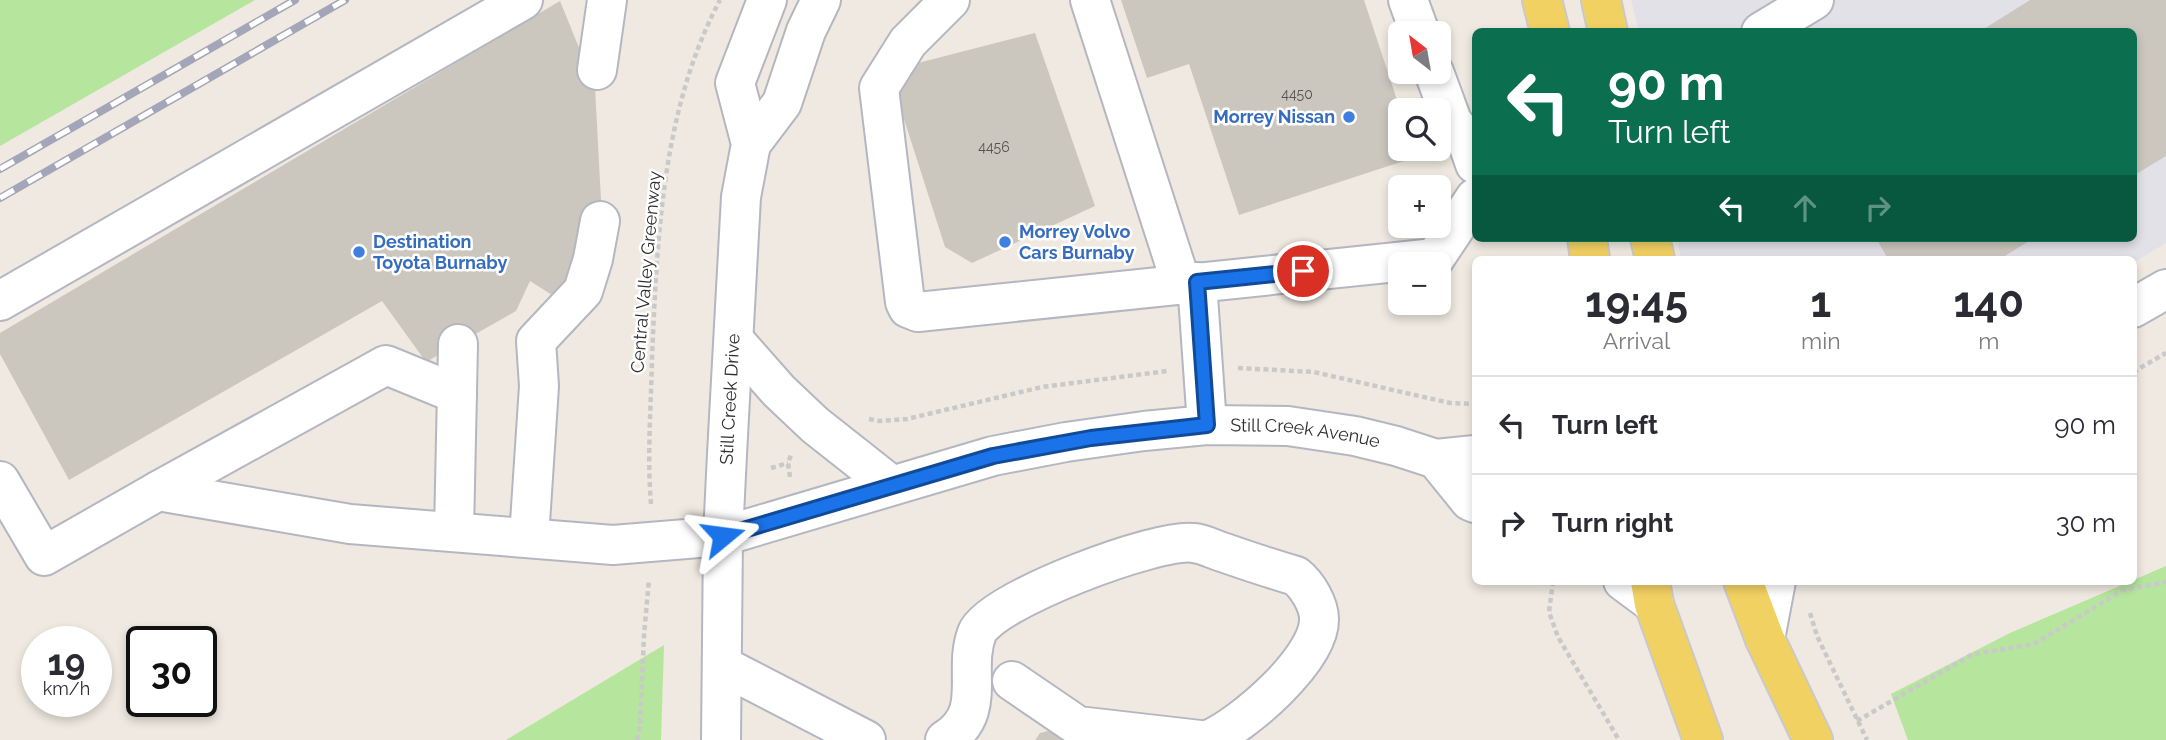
<!DOCTYPE html>
<meta charset="utf-8">
<style>
body{margin:0;font-family:Raleway,sans-serif;background:#f2f2f3;color:#2b2b33;height:100vh;display:flex;flex-direction:column;font-size:26px;white-space:nowrap}
*{box-sizing:border-box;margin:0}
p{font-size:23px;color:#7c7c81}
.icon{flex:none;width:38px;height:38px;fill:none;stroke:currentColor;stroke-width:2;stroke-linecap:round;stroke-linejoin:round}
.map{position:relative;flex:1;overflow:hidden}
.details{position:absolute;left:1472px;top:256px;width:665px;height:329px;display:flex;flex-direction:column;background:#fff;border-radius:10px;box-shadow:0 4px 10px #0003}
.details>*{flex:none}
.top-card{position:absolute;left:1472px;top:28px;width:665px;height:214px;border-radius:10px;box-shadow:0 4px 10px #0003;background:#0b6e4f;color:#fff;overflow:hidden}
.needle{width:46px;rotate:329deg}
.tools{position:absolute;left:1388px;top:21px;display:grid;gap:14px}
.tools a{display:grid;place-items:center;width:63px;height:63px;border-radius:10px;background:#fff;box-shadow:0 4px 10px #0003;font-size:35px}
.speed{position:absolute;left:21px;top:626px;display:flex;gap:14px;font-size:35px;font-weight:700;text-align:center}
.speed>*{display:grid;place-content:center;width:91px;height:91px;border-radius:50%;background:#fff;box-shadow:0 4px 10px #0003;line-height:1}
.speed small{font-size:18px;font-weight:400}
.speed .limit{border:4px solid #111;border-radius:10px;background:#fff;color:#111}
.pin{position:absolute;display:grid;place-items:center;width:60px;height:60px;color:#fff;margin:-30px;border:4px solid #fff;border-radius:50%;box-shadow:0 2px 7px #0007}
.me{position:absolute;width:77px;margin:-38px;rotate:74deg;stroke-linejoin:round;filter:drop-shadow(0 0 5px #0008)}
.turn{display:flex;align-items:center;gap:24px;height:147px;padding:0 21px;font-size:32px}
.turn .icon{width:91px;height:91px;stroke-width:2.5}
.turn b{display:block;font-size:49px;line-height:60px}
.lanes{display:flex;align-items:center;height:66px;padding:0 21px;background:#0003;justify-content:center;gap:35px;direction:ltr}
.lanes .off{opacity:.35}
.eta{display:flex;justify-content:space-evenly;align-items:center;height:119px;text-align:center}
.eta b{font-size:42px;font-weight:700;line-height:49px}
ul{padding:0;list-style:none}
li{display:flex;align-items:center;gap:21px;height:98px;padding:0 21px;border-top:2px solid #e1e1e2}
li div{flex:1}
li b{display:block;font-size:26px}
li em{font-style:normal}
.map>svg:first-child{display:block}
.industrial{fill:#e3e1e8}
.green{fill:#b6e59e}
.building{fill:#cbc7bf}
.lines{fill:none;stroke-linecap:round;stroke-linejoin:round}
.minor-casing{stroke:#b4b7c1;stroke-width:42}
.major-casing{stroke:#c9c9c9;stroke-width:42}
.path{stroke:#c9c9c9;stroke-width:4.5;stroke-dasharray:5 3.5;stroke-linecap:butt}
.minor{stroke:#fff;stroke-width:38}
.major{stroke:#f2d163;stroke-width:38}
.rail-casing{stroke:#a3a6b8;stroke-width:8}
.rail{stroke:#fff;stroke-width:5;stroke-dasharray:16;stroke-linecap:butt}
.route-casing{stroke:#114b97;stroke-width:18}
.route{stroke:#1a73e8;stroke-width:12}
.shop-dot{fill:#3f7fe0;stroke:#fff;stroke-width:2.5}
.labels{text-anchor:middle;stroke-width:5;stroke-linejoin:round;paint-order:stroke}
.number-label{font-size:14px;fill:#555452}
.shop-label{font-size:18px;font-weight:bold;fill:#366cbe;stroke:#fff;text-anchor:start}
.street-label{font-size:18px;fill:#2e2e2e;stroke:#fff}
</style>
<div class="map">
<svg width="2166" height="740" viewBox="0 0 2166 740">
<rect width="100%" height="100%" fill="#efe9e1"/>
<path class="industrial" d="M1631,0H2166V243L2133,263V259H1681L1677,238H2133V32L1639,31Z"/>
<path class="green" d="M0,0H255L0,146Z
M2166,566V740H1908L1891,694L2010,633Z
M664,645L661,740H506Z"/>
<path class="building" d="M1121,0H1364L1400,109V149H1413L1416,157L1239,215L1189,64L1147,78Z
M2030,0H2166V156L2133,176V32H1979Z
M560,1L595,87L601,200L563,302L530,281L516,311L426,362L382,301L69,480L0,354V333Z
M1035,33L1095,206L972,263L945,247L894,88L914,64Z
M1876,238H2034L2000,259H1888Z
M1048,731L1119,738V740H1035L1040,733Z"/>
<g class="lines">
<g class="minor-casing">
<g id="minor">
<path d="M950,0L908,42L879,88L905,302L908,308L918,312L1435,258L1475,198"/>
<path d="M1090,0L1181,283"/>
<path d="M1408,0L1420,33"/>
<path d="M1761,32L1814,0"/>
<path d="M597,70L607,0"/>
<path d="M1434,72L1452,121L1467,141L1475,164"/>
<path d="M751,144L782,103L806,31L821,0"/>
<path d="M1197,282L1207,425"/>
<path d="M0,301L523,0"/>
<path d="M2133,308L2166,289"/>
<path d="M734,340L779,391L815,425L891,485"/>
<path d="M1436,459L1470,501L1475,503"/>
<path id="s1" d="M0,481L44,556L158,491L350,524L613,545L723,536L993,456L1066,442L1144,431L1207,425L1288,426L1355,436L1396,446L1436,459L1475,455"/>
<path d="M158,491L386,365L457,394"/>
<path d="M454,532L458,344"/>
<path d="M529,538L539,386L536,341L583,291L593,259L600,221"/>
<path d="M1623,581L1654,604"/>
<path d="M1765,639L1776,581"/>
<path d="M723,666L866,740"/>
<path d="M1012,681L1078,726L1200,740"/>
<path id="s2" d="M721,740L723,536L727,454L741,197L751,144L735,83L767,0"/>
<path d="M945,740C989,713 962,672 977,633C989,601 1159,537 1194,543C1204,544 1215,550 1225,553C1248,561 1272,569 1296,576C1307,585 1319,604 1319,619C1320,659 1242,726 1208,740"/>
</g>
</g>
<g class="major-casing">
<path id="major" d="M1542,0L1550,32
M1601,0L1608,32
M1587,238L1590,259
M1650,238L1655,259
M1650,581L1654,604L1703,740
M1743,581L1765,639L1813,740"/>
</g>
<path class="path" d="M1238,368L1314,372L1450,403L1475,404
M2133,372L2166,353
M869,419L880,421L907,419L1042,387L1167,371
M771,468L788,463
M790,477L788,463L791,455
M651,504C647,456 651,408 652,359C657,238 662,109 720,0
M1553,581L1549,612L1558,637L1619,740
M1810,613L1817,636L1867,740
M1857,721L1973,654L2034,644L2123,590L2166,582
M637,740L640,726L644,635L649,579"/>
<use href="#minor" class="minor"/>
<use href="#major" class="major"/>
<g class="rail-casing">
<path id="rail" d="M0,169L295,0
M0,198L345,0"/>
</g>
<use href="#rail" class="rail"/>
</g>
<g class="lines">
<g class="route-casing">
<path id="route" d="M723,536L993,456L1091,438L1207,425L1197,282L1303,271"/>
</g>
<use href="#route" class="route"/>
</g>
<g class="shop-dot">
<circle cx="1349" cy="117" r="7"/>
<circle cx="1005" cy="242" r="7"/>
<circle cx="359" cy="252" r="7"/>
</g>
<g class="labels">
<g class="number-label">
<text x="1297" y="99">4450</text>
<text x="994" y="152">4456</text>
</g>
<g class="shop-label">
<text x="1335" y="123" text-anchor="end">Morrey Nissan</text>
<text x="1019" y="238">Morrey Volvo<tspan x="1019" dy="21">Cars Burnaby</tspan></text>
<text x="373" y="248">Destination<tspan x="373" dy="21">Toyota Burnaby</tspan></text>
</g>
<g class="street-label">
<text transform="translate(646 272) rotate(-85)" y="6">Central Valley Greenway</text>
<text dy="6" stroke="none"><textPath href="#s2" startOffset="341">Still Creek Drive</textPath></text>
<text dy="6" stroke="none"><textPath href="#s1" startOffset="1384">Still Creek Avenue</textPath></text>
</g>
</g>
</svg>
<div class="tools">
<a><svg class="needle" viewBox="-14 -14 28 28"><path d="M0-13l5 13h-10z" fill="#e53935"/><path d="M0 13l5-13h-10z" fill="#7c7c81"/></svg></a>
<a><svg class="icon" aria-label="search" viewBox="0 0 24 24"><circle cx="10" cy="10" r="6"/><path d="M15 15l6 6"/></svg></a>
<a>+</a>
<a>−</a>
</div>
<div class="speed"><div>19<small>km/h</small></div><div class="limit">30</div></div>
<div class="pin" style="left:1303px;top:271px;background:#d93025"><svg class="icon" aria-label="arrive" viewBox="0 0 24 24"><path d="M6 21V4h12l-3 4 3 4H6"/></svg></div>
<svg class="me" style="left:723px;top:536px" viewBox="-20 -20 40 40"><path d="M0-17L14 15 0 8-14 15z" fill="#1a73e8" stroke="#fff" stroke-width="4"/></svg>
<div class="top-card">
<div class="turn"><svg class="icon" aria-label="left" viewBox="0 0 24 24"><path d="M17 20v-9H6M10 6l-5 5 5 5"/></svg><div><b>90 m</b>Turn left</div></div>
<div class="lanes"><svg class="icon" aria-label="left" viewBox="0 0 24 24"><path d="M17 20v-9H6M10 6l-5 5 5 5"/></svg><svg class="icon off" aria-label="ahead" viewBox="0 0 24 24"><path d="M12 20V5M6 11l6-6 6 6"/></svg><svg class="icon off" aria-label="right" viewBox="0 0 24 24"><path d="M7 20v-9h11M14 6l5 5-5 5"/></svg></div>
</div>
<section class="details">
<div class="eta">
<div><b>19:45</b><p>Arrival</p></div>
<div><b>1</b><p>min</p></div>
<div><b>140</b><p>m</p></div>
</div>
<ul>
<li><svg class="icon" aria-label="left" viewBox="0 0 24 24"><path d="M17 20v-9H6M10 6l-5 5 5 5"/></svg><div><b>Turn left</b></div><em>90 m</em></li>
<li><svg class="icon" aria-label="right" viewBox="0 0 24 24"><path d="M7 20v-9h11M14 6l5 5-5 5"/></svg><div><b>Turn right</b></div><em>30 m</em></li>
</ul>
</section>
</div>
